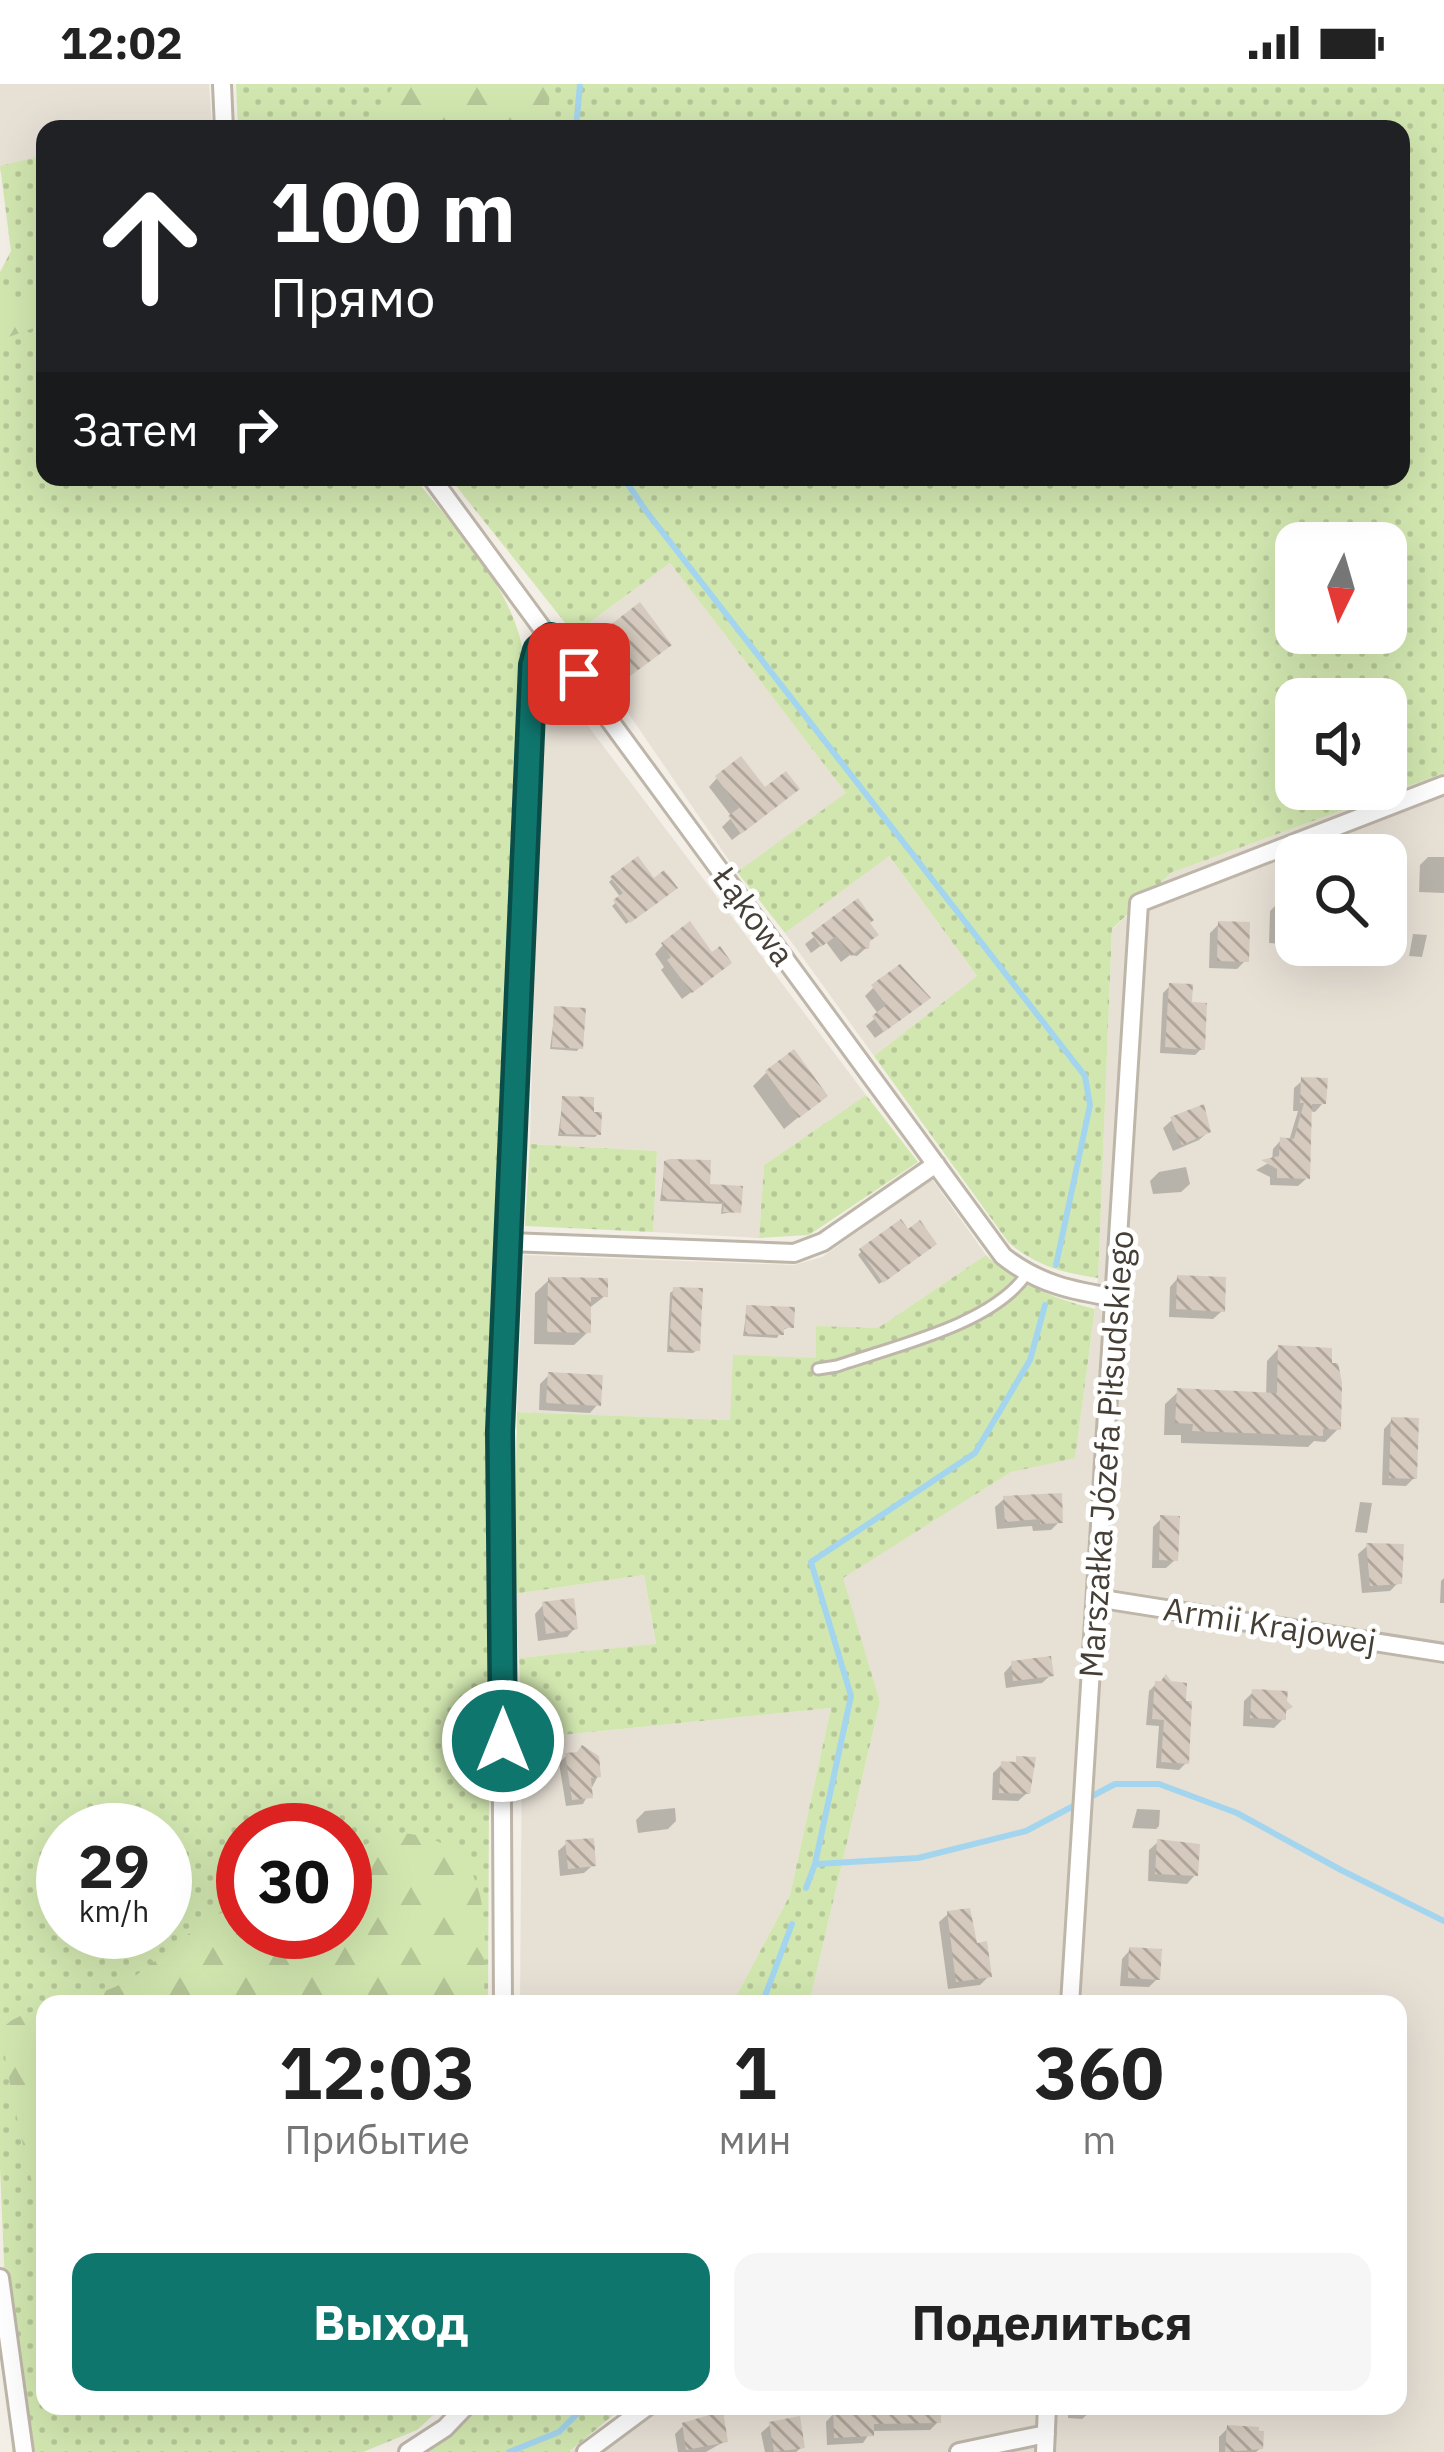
<!DOCTYPE html>
<html lang="ru">
<meta charset="utf-8">
<style>
body{margin:0;font-family:"IBM Plex Sans",sans-serif;background:#f6f6f6;color:#222;height:100vh;display:flex;flex-direction:column;font-size:45px;white-space:nowrap}
*{box-sizing:border-box;margin:0}
p{font-size:39px;color:#767676}
.icon{flex:none;width:66px;height:66px;fill:none;stroke:currentColor;stroke-width:2;stroke-linecap:round;stroke-linejoin:round}
.map{position:relative;flex:1;overflow:hidden}
.details{position:absolute;left:36px;top:1911px;width:1371px;height:420px;display:flex;flex-direction:column;background:#fff;border-radius:24px;box-shadow:0 12px 48px #0002}
.details>*{flex:none}
.top-card{position:absolute;left:36px;top:36px;width:1374px;height:366px;border-radius:24px;box-shadow:0 12px 48px #0002;background:#202124;color:#fff;overflow:hidden}
.needle{width:78px;rotate:185deg}
.buttons{position:absolute;left:1275px;top:438px;display:grid;gap:24px}
.buttons a{display:grid;place-items:center;width:132px;height:132px;border-radius:24px;background:#fff;box-shadow:0 12px 48px #0002;font-size:60px}
.speed{position:absolute;left:36px;top:1719px;display:flex;gap:24px;font-size:60px;font-weight:700;text-align:center}
.speed>*{display:grid;place-content:center;width:156px;height:156px;border-radius:50%;background:#fff;box-shadow:0 12px 48px #0002;line-height:1}
.speed small{font-size:30px;font-weight:400}
.speed .limit{border:18px solid #d22;background:#fff;color:#111}
.pin{position:absolute;display:grid;place-items:center;width:102px;height:102px;color:#fff;margin:-51px;border-radius:24px;box-shadow:0 6px 18px #0006}
.me{position:absolute;width:132px;margin:-66px;rotate:0deg;stroke-linejoin:round;filter:drop-shadow(0 0 9px #0008)}
.turn{display:flex;align-items:center;gap:42px;height:252px;padding:0 36px;font-size:54px}
.turn .icon{width:156px;height:156px;stroke-width:2.5}
.turn b{display:block;font-size:84px;line-height:102px}
.then{display:flex;align-items:center;height:114px;padding:0 36px;background:#0003;gap:24px;font-size:45px}
.eta{display:flex;justify-content:space-evenly;align-items:center;height:204px;text-align:center}
.eta b{font-size:72px;font-weight:800;line-height:84px}
.button{display:flex;gap:24px;margin-top:auto;padding:24px 36px}
.button a{flex:1;height:138px;border-radius:24px;background:#0f766e;color:#fff;font-size:48px;font-weight:800;line-height:138px;text-align:center}
.button a+a{background:#f6f6f6;color:#222}
.status{display:flex;justify-content:space-between;align-items:center;height:84px;padding:0 60px;background:#fff;direction:ltr}
.status svg{height:33px;fill:currentColor}
.map>svg:first-child{display:block}
.residential{fill:#e7e0d5;fill-rule:evenodd}
.grass{fill:url(#grass-dots);fill-rule:evenodd}
.forest{fill:url(#forest-firs)}
.shadow{fill:#0003}
.lines{fill:none;stroke-linecap:round;stroke-linejoin:round}
.stream{stroke:#a4d5ef;stroke-width:6}
.building{fill:url(#building-back-hatch)}
.lane-casing{stroke:#bfb6aa;stroke-width:15}
.street-casing{stroke:#bfb6aa;stroke-width:22}
.lane{stroke:#fff;stroke-width:9}
.street{stroke:#fff;stroke-width:16}
.route-casing{stroke:#0a4d48;stroke-width:30}
.route{stroke:#0f766e;stroke-width:21}
.labels{text-anchor:middle;stroke-width:10;stroke-linejoin:round;paint-order:stroke}
.street-label{font-size:33px;fill:#463f36;stroke:#fff}
</style>
<div class="status"><b>12:02</b><svg viewBox="0 0 49 12"><path d="M0 12V9h3v3zM5 12V6h3v6zM10 12V3h3v9zM15 12V0h3v12zM26 1h20v11H26zM47 4h2v5h-2z"/></svg></div>
<div class="map">
<svg width="1444" height="2368" viewBox="0 0 1444 2368">
<defs>
<pattern id="grass-dots" width="8" height="8" patternUnits="userSpaceOnUse" patternTransform="scale(3)"><rect width="8" height="8" fill="#d2e7b0"/><path d="M2 2h.1M6 6h.1" fill="none" stroke="#b6c798" stroke-width="1.8" stroke-linecap="round"/></pattern>
<pattern id="forest-firs" width="22" height="20" patternUnits="userSpaceOnUse" patternTransform="scale(3)"><rect width="22" height="20" fill="#d2e7b0"/><path d="M5 1l3.5 6h-7zM16 11l3.5 6h-7z" fill="#b6c798"/></pattern>
<pattern id="building-back-hatch" width="6" height="6" patternUnits="userSpaceOnUse" patternTransform="scale(3)"><rect width="6" height="6" fill="#d5cabd"/><path d="M-1 5l2 2M0 0l6 6M5-1l2 2" fill="none" stroke="#afa59a"/></pattern>
</defs>
<rect width="100%" height="100%" fill="#f3efe7"/>
<path class="residential" d="M0,0H209L212,45H45V75L0,88Z
M670,479L847,710L737,788L574,550Z
M552,594L866,1011L764,1081L759,1154L653,1148L657,1067L530,1060L542,598Z
M1444,689V2368H570L629,2322H1398V1920H809L880,1618L842,1494L1011,1388L1075,1373L1097,1211L1112,846L1171,789ZM1296,771H1386V861H1296Z
M888,771L977,892L874,972L785,849Z
M932,1095L986,1171L878,1244L817,1243L816,1274L731,1336L517,1328L524,1171L794,1181L822,1173Z
M644,1491L656,1561L519,1574L514,1510Z
M831,1624L790,1811L732,1920H520L522,1655Z"/>
<path class="grass" d="M236,0H1444V689L1171,789L1112,845L1098,1194C1063,1189 1037,1182 1009,1159L874,972L977,892L889,772L785,849L737,788L846,709L670,479L574,550L449,393H1401V45H238ZM1296,459H1386V549H1296ZM1296,615H1386V705H1296Z
M45,71V393H414C456,447 514,503 524,573L491,1319L488,1920H45V2322H443L417,2346L363,2368H12L0,2084V188L11,167L0,82ZM63,1746H165V1848H63ZM243,1746H345V1848H243Z
M866,1011L918,1078L809,1151L759,1154L764,1081Z
M530,1060L657,1067L653,1148L525,1142Z
M986,1171C1019,1201 1052,1214 1095,1225L1075,1374L1011,1388L843,1494L880,1618L809,1920H732L790,1811L831,1624L522,1655L519,1574L656,1560L644,1491L514,1510L517,1328L730,1336L733,1271L816,1274V1242L878,1244Z
M477,2322H624L569,2368H428Z"/>
<path class="forest" d="M395,0H551L546,45H387C383,29 384,13 395,0Z
M45,209V240L0,256V217Z
M402,1749C500,1758 484,1846 484,1920H60C84,1913 110,1908 132,1894C172,1867 194,1837 243,1820V1848H345V1773L374,1756Z
M45,1924V2148C35,2113 0,1970 3,1945C10,1933 32,1928 45,1924Z"/>
<path class="shadow" d="M608,546L628,572L660,569L613,604L597,583L614,568L602,552Z
M717,694L765,708L788,713L732,756L722,743L732,733L709,703Z
M1428,773H1444V809L1419,808L1420,781Z
M612,795L654,798L671,807L626,840L612,822L621,814L609,798Z
M1279,818L1296,819V861L1299,862L1269,859L1270,827Z
M857,819L866,864L857,872L850,871L841,878L826,858L811,869L805,860Z
M1219,840L1246,876L1237,885L1209,884L1210,849Z
M1413,850L1427,851L1422,873L1409,872Z
M663,861L720,887L682,915L661,886L664,883L655,870Z
M1170,902L1189,921L1202,964L1195,971L1160,969L1163,909Z
M873,904L919,922L875,954L866,942L879,931L865,912Z
M555,925L580,963L577,967L550,965Z
M766,989L824,1012L784,1045L753,1002Z
M1303,996L1323,1019L1315,1028L1309,1027L1307,1094L1298,1102L1270,1101V1093L1256,1086L1272,1077L1273,1065L1281,1056L1289,1057L1298,1027H1293L1294,1004Z
M563,1015L598,1050L595,1053L558,1052Z
M1172,1036L1208,1048L1199,1056L1173,1067L1163,1044Z
M665,1080L706,1103L738,1127L721,1130L722,1120L660,1117Z
M1186,1083L1190,1100L1181,1108L1153,1110L1150,1097L1159,1088Z
M930,1163L879,1200L858,1171L861,1168Z
M1178,1194L1222,1227L1213,1235L1169,1233L1170,1203Z
M549,1196L605,1212L588,1225V1248L574,1261L534,1260L535,1209Z
M674,1206L697,1266L693,1269L667,1268L670,1209Z
M747,1224L791,1243L781,1246L777,1254L743,1252Z
M1279,1264L1338,1345L1325,1358L1314,1357L1308,1363L1181,1359V1351H1164L1165,1320L1178,1308L1266,1311L1267,1277Z
M549,1291L598,1320L590,1329L539,1326L540,1300Z
M1392,1336L1414,1394L1406,1402L1382,1401L1384,1345Z
M1004,1415L1060,1437L1051,1446L1033,1447L1032,1442L997,1445L995,1423Z
M1360,1418L1372,1419L1367,1449L1355,1448Z
M1162,1434L1175,1476L1166,1484H1152L1153,1443Z
M1367,1462L1399,1498L1390,1507L1362,1509L1358,1470Z
M1444,1494V1519H1440L1441,1497Z
M543,1521L575,1544L567,1553L538,1557L535,1530Z
M1012,1580L1051,1591L1042,1599L1006,1604L1004,1589Z
M1156,1600L1186,1679L1179,1686L1156,1684L1159,1642L1146,1641L1149,1607Z
M1253,1608L1283,1628V1635L1274,1644L1243,1642L1244,1617Z
M566,1672L598,1692L583,1720L566,1722L559,1679Z
M1002,1680L1027,1709L1018,1717L992,1716L993,1689Z
M675,1724L676,1737L668,1745L638,1749L636,1736L645,1727Z
M1137,1725L1160,1726L1159,1742L1156,1745L1132,1744Z
M1158,1758L1195,1791L1187,1800L1148,1797L1149,1766Z
M567,1759L593,1781L584,1789L560,1792L558,1767Z
M948,1830L975,1862L989,1892L980,1901L948,1905L939,1838Z
M1130,1866L1157,1895L1149,1903L1120,1902L1122,1875Z
M577,1914L578,1920H533Z
M902,2322H938V2338L930,2346L871,2347L863,2359L827,2361L826,2338L834,2329Z
M968,2322H1001L996,2327L968,2325Z
M1068,2322H1119L1112,2329L1090,2328L1082,2335L1068,2334Z
M770,2341L802,2363L796,2368H765L761,2349Z
M683,2342L725,2357L706,2368H678L675,2350Z
M1228,2344L1261,2364L1256,2368H1219V2353Z"/>
<g class="lines">
<path class="stream" d="M576,45L580,0
M623,393L646,427L1085,992L1090,1021L1056,1181
M817,1780L918,1774L1026,1747L1115,1700H1159L1237,1729L1341,1786L1444,1837
M806,1804L815,1780L851,1612L811,1478L975,1369L1030,1276L1045,1221
M762,1920L792,1840
M509,2368L559,2348L585,2322"/>
</g>
<path class="building" d="M640,518L672,561L622,598L603,572L622,559L609,542Z
M741,672L765,703L786,687L800,705L741,750L728,732L739,724L715,692Z
M638,772L654,794L664,786L678,804L630,839L613,816L623,809L610,793Z
M858,814L874,836L870,839L879,851L870,857L869,865L861,864L851,872L836,852L821,863L811,849Z
M690,837L712,868L720,862L732,879L692,909L667,876L671,873L661,859Z
M1218,837L1250,838L1249,878L1217,877Z
M900,880L931,914L884,948L872,932L886,921L871,901Z
M1169,899L1193,900L1192,918L1207,919L1205,966L1165,963Z
M554,922L586,924L583,965L552,963Z
M794,965L828,1012L799,1034L765,987Z
M1301,993L1328,994L1326,1020H1312L1310,1095L1277,1094V1085L1261,1076L1279,1072L1280,1053L1294,1055L1304,1019H1300Z
M562,1012L594,1013V1028H602L601,1051L560,1050Z
M1204,1020L1211,1048L1182,1061L1170,1033Z
M670,1075L711,1076L710,1100L743,1102L741,1129L723,1128L724,1118L662,1115L664,1077Z
M901,1135L908,1145L920,1136L937,1160L883,1199L859,1165Z
M1177,1191L1226,1193L1225,1228L1176,1225Z
M548,1193L608,1194V1213H591V1249L547,1248Z
M673,1203L703,1204L700,1267L669,1266Z
M746,1221L795,1223L794,1244H784V1251L745,1250Z
M1278,1261L1332,1264V1279H1338L1342,1299L1341,1346L1323,1345V1352L1192,1347L1193,1340L1175,1339L1177,1304L1277,1309Z
M548,1288L603,1291L601,1322L546,1319Z
M1391,1333L1419,1334L1417,1395L1389,1394Z
M1062,1409L1063,1439L1040,1440V1435L1005,1438L1003,1412Z
M1160,1431L1180,1432L1178,1477L1159,1476Z
M1366,1459L1404,1460L1402,1500L1370,1502Z
M574,1514L578,1545L546,1550L542,1518Z
M1051,1572L1054,1592L1013,1597L1011,1577Z
M1166,1590L1171,1597L1187,1599L1186,1617H1192L1189,1680L1161,1678L1164,1636L1152,1635L1155,1597H1161Z
M1252,1605L1288,1607L1287,1617L1293,1623L1286,1627V1636L1250,1634Z
M582,1661L599,1672L601,1693L591,1694L593,1714L572,1716L565,1669L577,1668Z
M1016,1672L1036,1673L1030,1710L999,1709L1001,1677L1016,1678Z
M594,1754L596,1782L568,1785L565,1756Z
M1157,1755L1200,1760L1198,1792L1155,1790Z
M970,1824L977,1859L987,1857L992,1893L956,1898L947,1827Z
M1129,1863L1162,1865L1160,1896L1128,1894Z
M833,2322H941V2339L874,2340V2352L834,2354Z
M723,2327L728,2358L686,2366L682,2339Z
M800,2332L805,2364L774,2368L769,2338Z
M1227,2341L1259,2343V2347H1264L1263,2365L1225,2368Z"/>
<g class="lines">
<g class="lane-casing">
<path id="lane" d="M818,1285L837,1282C894,1262 991,1241 1026,1191"/>
</g>
<g class="street-casing">
<path id="street" d="M222,0L224,45
M431,393L1003,1172C1038,1200 1073,1207 1117,1214
M509,1158L794,1169L823,1158L936,1080
M1096,1514L1444,1569
M503,1920L500,1347L533,581L537,566L551,553
M1070,1920L1139,819L1444,701
M0,2194L24,2368
M408,2368L445,2344L466,2322
M586,2368L648,2322
M959,2368L1046,2350
M1045,2368L1047,2322"/>
</g>
<use href="#lane" class="lane"/>
<use href="#street" class="street"/>
</g>
<g class="lines">
<g class="route-casing">
<path id="route" d="M503,1657L500,1347L533,581L537,566L551,553L579,590"/>
</g>
<use href="#route" class="route"/>
</g>
<g class="labels">
<g class="street-label">
<text transform="translate(754 832) rotate(54)" y="12">Łąkowa</text>
<text transform="translate(1106 1370) rotate(-86)" y="12">Marszałka Józefa Piłsudskiego</text>
<text transform="translate(1270 1541) rotate(9)" y="12">Armii Krajowej</text>
</g>
</g>
</svg>
<div class="buttons">
<a><svg class="needle" viewBox="-14 -14 28 28"><path d="M0-13l5 13h-10z" fill="#e53935"/><path d="M0 13l5-13h-10z" fill="#767676"/></svg></a>
<a><svg class="icon" aria-label="sound" viewBox="0 0 24 24"><path d="M4 9h4l5-4v14l-5-4H4zM17 9q2 3 0 6"/></svg></a>
<a><svg class="icon" aria-label="search" viewBox="0 0 24 24"><circle cx="10" cy="10" r="6"/><path d="M15 15l6 6"/></svg></a>
</div>
<div class="speed"><div>29<small>km/h</small></div><div class="limit">30</div></div>
<div class="pin" style="left:579px;top:590px;background:#d93025"><svg class="icon" aria-label="arrive" viewBox="0 0 24 24"><path d="M6 21V4h12l-3 4 3 4H6"/></svg></div>
<svg class="me" style="left:503px;top:1657px" viewBox="-20 -20 40 40"><circle r="17" fill="#0f766e" stroke="#fff" stroke-width="3"/><path d="M0-11L8 9 0 5-8 9z" fill="#fff"/></svg>
<div class="top-card">
<div class="turn"><svg class="icon" aria-label="ahead" viewBox="0 0 24 24"><path d="M12 20V5M6 11l6-6 6 6"/></svg><div><b>100 m</b>Прямо</div></div>
<div class="then">Затем<svg class="icon" aria-label="right" viewBox="0 0 24 24"><path d="M7 20v-9h11M14 6l5 5-5 5"/></svg></div>
</div>
<section class="details">
<div class="eta">
<div><b>12:03</b><p>Прибытие</p></div>
<div><b>1</b><p>мин</p></div>
<div><b>360</b><p>m</p></div>
</div>
<div class="button"><a>Выход</a><a>Поделиться</a></div>
</section>
</div>
